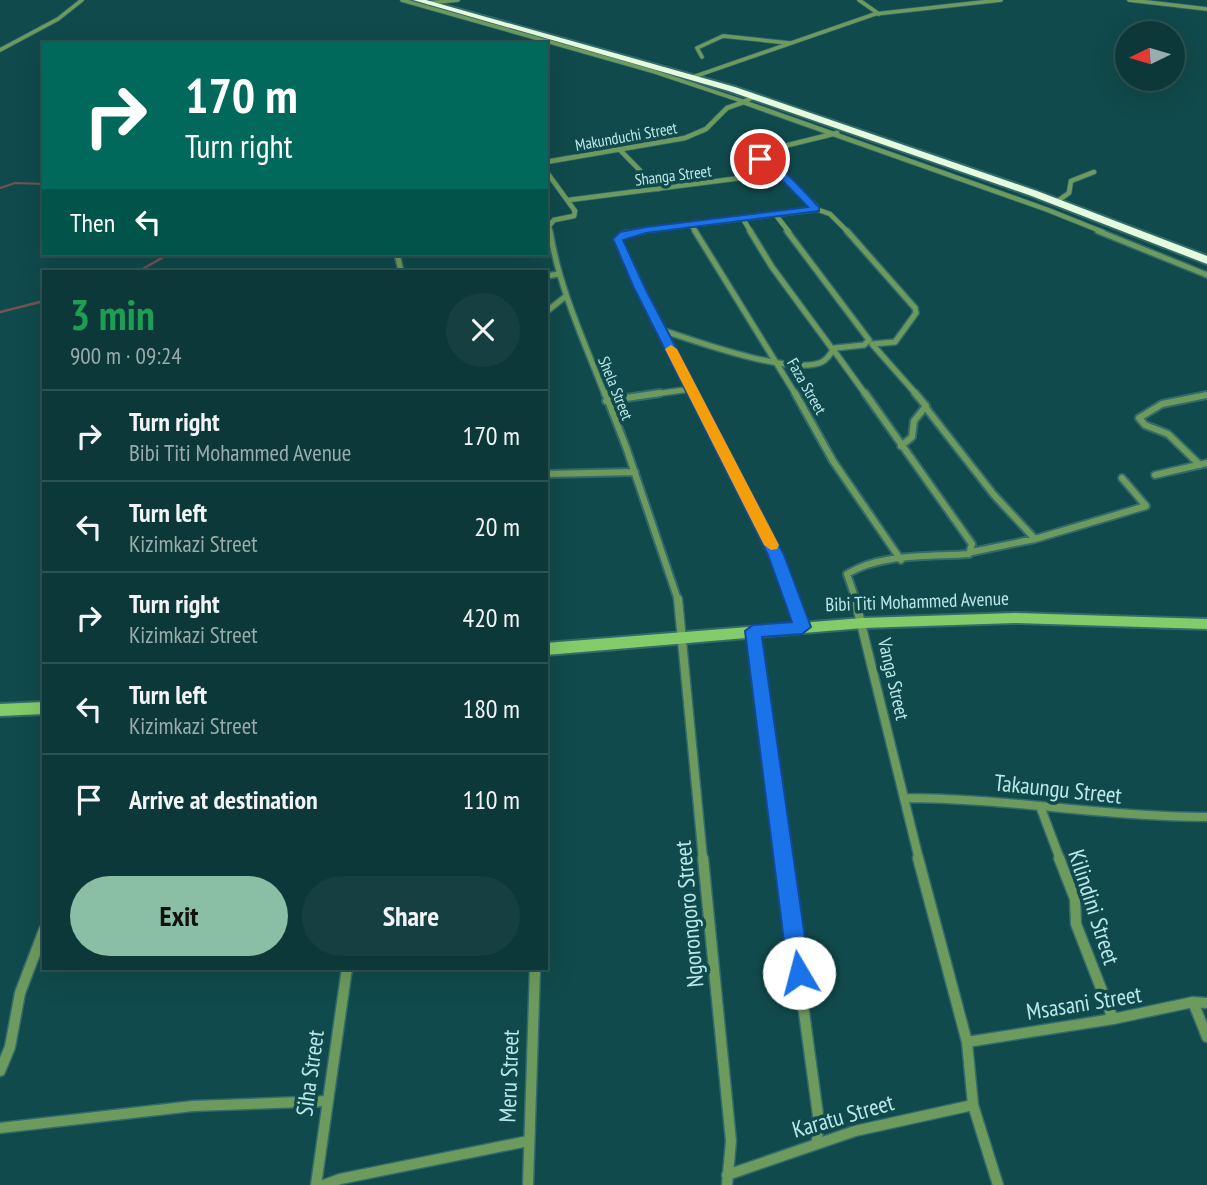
<!DOCTYPE html>
<meta charset="utf-8">
<style>
body{margin:0;font-family:"PT Sans Narrow",sans-serif;background:#163f41;color:#f1f3f6;height:100vh;display:flex;flex-direction:column;font-size:26px;white-space:nowrap}
*{box-sizing:border-box;margin:0}
p{font-size:23px;color:#9aacae}
.icon{flex:none;width:38px;height:38px;fill:none;stroke:currentColor;stroke-width:2;stroke-linecap:round;stroke-linejoin:round}
.map{position:relative;flex:1;overflow:hidden}
.sheet{position:absolute;left:42px;top:270px;width:506px;height:700px;display:flex;flex-direction:column;background:#0d3839;border-radius:0px;box-shadow:0 7px 28px #0002,0 0 0 2px #2d5253}
.sheet>*{flex:none}
.banner{position:absolute;left:42px;top:42px;width:506px;height:214px;border-radius:0px;box-shadow:0 7px 28px #0002,0 0 0 2px #2d5253;background:#00695c;color:#fff;overflow:hidden}
.needle{width:46px;rotate:265deg}
.controls{position:absolute;left:1115px;top:21px;display:grid;gap:14px}
.controls a{display:grid;place-items:center;width:70px;height:70px;border-radius:50%;background:#0d3839;box-shadow:0 7px 28px #0002,0 0 0 2px #2d5253;font-size:35px}
.pin{position:absolute;display:grid;place-items:center;width:60px;height:60px;color:#fff;margin:-30px;border:4px solid #fff;border-radius:50%;box-shadow:0 2px 7px #0007}
.me{position:absolute;width:77px;margin:-38px;rotate:352deg;stroke-linejoin:round;filter:drop-shadow(0 0 5px #0008)}
.turn{display:flex;align-items:center;gap:24px;height:147px;padding:0 28px;font-size:32px}
.turn .icon{width:91px;height:91px;stroke-width:2.5}
.turn b{display:block;font-size:49px;line-height:60px}
.then{display:flex;align-items:center;height:66px;padding:0 28px;background:#0003;gap:14px;font-size:26px}
.round{display:grid;place-items:center;flex:none;width:74px;height:74px;border-radius:37px;background:#163f41}
.head{display:flex;align-items:center;justify-content:space-between;height:119px;padding:0 28px}
h1{font-size:42px;font-weight:600;line-height:52px;color:#1e9e55}
.cta{display:flex;gap:14px;margin-top:auto;padding:14px 28px}
.cta a{flex:1;height:80px;border-radius:42px;background:#8abfa5;color:#111;font-size:28px;font-weight:600;line-height:80px;text-align:center}
.cta a+a{background:#163f41;color:#f1f3f6}
ul{padding:0;list-style:none}
li{display:flex;align-items:center;gap:21px;height:91px;padding:0 28px;border-top:2px solid #2d5253}
li div{flex:1}
li b{display:block;font-size:26px}
li em{font-style:normal}
.map>svg:first-child{display:block}
.lines{fill:none;stroke-linecap:round;stroke-linejoin:round}
.stream-far1{stroke:#745258;stroke-width:2}
.stream{stroke:#745258;stroke-width:2.5}
.street-far5-casing{stroke:#336a6c;stroke-width:5}
.street-far4-casing{stroke:#336a6c;stroke-width:6}
.street-far3-casing{stroke:#336a6c;stroke-width:8}
.street-far2-casing{stroke:#336a6c;stroke-width:10}
.street-far1-casing{stroke:#336a6c;stroke-width:11}
.street-casing{stroke:#336a6c;stroke-width:13}
.secondary-casing{stroke:#336a6c;stroke-width:4}
.highway-casing{stroke:#336a6c;stroke-width:4}
.street-far5{stroke:#6d9b5e;stroke-width:3.5}
.street-far4{stroke:#6d9b5e;stroke-width:4.5}
.street-far3{stroke:#6d9b5e;stroke-width:5}
.street-far2{stroke:#6d9b5e;stroke-width:6}
.street-far1{stroke:#6d9b5e;stroke-width:8}
.street{stroke:#6d9b5e;stroke-width:10}
.secondary{fill:#83cc69;fill-rule:evenodd}
.highway{fill:#e5fbde;fill-rule:evenodd}
.route{fill:#1a73e8;stroke:#114b97;stroke-width:2}
.slow{fill:#f59e0b}
.labels{text-anchor:middle;stroke-width:7;stroke-linejoin:round;paint-order:stroke}
.far-street-label{font-size:16px;fill:#bbe9ea;stroke:#114a4c}
.street-label{font-size:19px;fill:#bbe9ea;stroke:#114a4c}
.near-street-label{font-size:23px;fill:#bbe9ea;stroke:#114a4c}
</style>
<div class="map">
<svg width="1207" height="1185" viewBox="0 0 1207 1185">
<rect width="100%" height="100%" fill="#114a4c"/>
<g class="lines">
<path class="stream-far1" d="M0,188L15,183L44,184"/>
<path class="stream" d="M139,271L169,254
M0,312L44,301"/>
<g class="street-far5-casing">
<path id="street-far5" d="M402,0L652,71L748,103
M859,0L879,14
M1129,0L1207,9
M428,3L458,0
M0,50L58,19L82,0
M702,57L697,48L723,36L789,43
M693,77L875,14L1001,0
M739,103L755,97"/>
</g>
<g class="street-far4-casing">
<path id="street-far4" d="M743,102L1048,210L1103,232
M620,150L658,189
M546,162L685,138L706,129L727,108L744,102
M546,171L575,211L574,216L554,220L549,226L550,232
M569,200L779,173
M1056,202L1069,193L1071,181L1094,172
M816,209L830,214L848,232
M775,214L789,232
M743,219L751,232
M691,225L696,232
M633,232L814,210L816,206L756,153L837,133"/>
</g>
<g class="street-far3-casing">
<path id="street-far3" d="M550,231C559,288 584,341 605,395
M643,231L624,234L618,239L639,288L694,395
M695,231L796,395
M787,231L869,340L864,345L835,348V352L866,395
M847,231L915,308L916,313L895,342L872,344
M1098,231L1207,275
M397,254L401,271
M546,276L559,274
M546,312L566,296
M662,330C695,341 792,376 822,362C827,359 830,355 833,350L772,267L750,231
M872,344L917,395
M647,395L691,389"/>
</g>
<g class="street-far2-casing">
<path id="street-far2" d="M605,393L626,447L678,600
M693,393L776,555L792,600
M795,393L833,461L901,560
M606,401L660,393
M926,408L994,495L1035,539
M901,446L912,437L914,421L926,406L915,393
M1200,465L1168,434L1145,425L1139,418L1162,404L1207,395
M546,474L635,472
M1155,475L1207,463
M972,552L1035,539L1146,506L1122,478
M856,600L847,574C881,553 930,557 969,554L972,544L865,393"/>
</g>
<g class="street-far1-casing">
<path id="street-far1" d="M678,599L703,859
M792,599L802,627
M855,599L919,859
M753,631L784,859
M905,798C1006,798 1106,817 1207,817
M1040,806L1060,859"/>
</g>
<g class="street-casing">
<path id="street" d="M703,858L731,1141L727,1185
M783,858L818,1115L817,1143
M918,858L967,1042L973,1105L998,1185
M1059,858L1075,899L1076,924L1113,1019
M1193,1002L1207,1037
M967,1042L1113,1019L1193,1002L1207,1003
M0,1071L10,1047L20,993L44,930
M0,1128L193,1106L328,1101
M727,1175L855,1131L973,1105
M316,1185L347,968
M324,1185L340,1179L528,1141
M528,1185L535,968"/>
</g>
<g class="secondary-casing">
<path id="secondary" d="M1015,613L1207,619V629L1015,623L863,628L546,655V643L863,618Z
M44,702V714L0,716V704Z"/>
</g>
<g class="highway-casing">
<path id="highway" d="M413,0H426L735,87L1037,191L1207,256V264L1029,195L729,91Z"/>
</g>
<use href="#street-far5" class="street-far5"/>
<use href="#street-far4" class="street-far4"/>
<use href="#street-far3" class="street-far3"/>
<use href="#street-far2" class="street-far2"/>
<use href="#street-far1" class="street-far1"/>
<use href="#street" class="street"/>
<use href="#secondary" class="secondary"/>
<use href="#highway" class="highway"/>
</g>
<path class="route" d="M757,157C775,156 806,194 819,207V211L646,233L623,240L645,288L784,555L811,627L802,634L762,637L810,973L807,981L799,984L791,981L788,973L745,631L753,625L792,622L768,555L634,288L613,239L620,232L646,227L808,207L777,175L757,161Z"/>
<path class="slow" d="M671,345L677,349L779,545L777,549L771,550L764,545L665,349Z"/>
<g class="labels">
<g class="far-street-label">
<text transform="translate(626 136) rotate(-10)" y="6">Makunduchi Street</text>
<text transform="translate(673 175) rotate(-7)" y="6">Shanga Street</text>
<text transform="translate(807 386) rotate(60)" y="6">Faza Street</text>
<text transform="translate(616 388) rotate(68)" y="6">Shela Street</text>
</g>
<g class="street-label">
<text transform="translate(917 601) rotate(-2)" y="7">Bibi Titi Mohammed Avenue</text>
<text transform="translate(894 679) rotate(77)" y="7">Vanga Street</text>
</g>
<g class="near-street-label">
<text transform="translate(1058 789) rotate(6)" y="8">Takaungu Street</text>
<text transform="translate(1094 907) rotate(72)" y="8">Kilindini Street</text>
<text transform="translate(689 914) rotate(-95)" y="8">Ngorongoro Street</text>
<text transform="translate(1084 1003) rotate(-9)" y="8">Msasani Street</text>
<text transform="translate(310 1073) rotate(-82)" y="8">Siha Street</text>
<text transform="translate(509 1076) rotate(-88)" y="8">Meru Street</text>
<text transform="translate(843 1116) rotate(-16)" y="8">Karatu Street</text>
</g>
</g>
</svg>
<div class="controls">
<a><svg class="needle" viewBox="-14 -14 28 28"><path d="M0-13l5 13h-10z" fill="#e53935"/><path d="M0 13l5-13h-10z" fill="#9aacae"/></svg></a>
</div>
<div class="pin" style="left:760px;top:159px;background:#d93025"><svg class="icon" aria-label="arrive" viewBox="0 0 24 24"><path d="M6 21V4h12l-3 4 3 4H6"/></svg></div>
<svg class="me" style="left:799px;top:973px" viewBox="-20 -20 40 40"><circle r="19" fill="#fff"/><path d="M0-13L10 11 0 6-10 11z" fill="#1a73e8"/></svg>
<div class="banner">
<div class="turn"><svg class="icon" aria-label="right" viewBox="0 0 24 24"><path d="M7 20v-9h11M14 6l5 5-5 5"/></svg><div><b>170 m</b>Turn right</div></div>
<div class="then">Then<svg class="icon" aria-label="left" viewBox="0 0 24 24"><path d="M17 20v-9H6M10 6l-5 5 5 5"/></svg></div>
</div>
<section class="sheet">
<div class="head"><div><h1>3 min</h1><p>900 m · 09:24</p></div><a class="round"><svg class="icon" aria-label="close" viewBox="0 0 24 24"><path d="M6 6l12 12M18 6L6 18"/></svg></a></div>
<ul>
<li><svg class="icon" aria-label="right" viewBox="0 0 24 24"><path d="M7 20v-9h11M14 6l5 5-5 5"/></svg><div><b>Turn right</b><p>Bibi Titi Mohammed Avenue</p></div><em>170 m</em></li>
<li><svg class="icon" aria-label="left" viewBox="0 0 24 24"><path d="M17 20v-9H6M10 6l-5 5 5 5"/></svg><div><b>Turn left</b><p>Kizimkazi Street</p></div><em>20 m</em></li>
<li><svg class="icon" aria-label="right" viewBox="0 0 24 24"><path d="M7 20v-9h11M14 6l5 5-5 5"/></svg><div><b>Turn right</b><p>Kizimkazi Street</p></div><em>420 m</em></li>
<li><svg class="icon" aria-label="left" viewBox="0 0 24 24"><path d="M17 20v-9H6M10 6l-5 5 5 5"/></svg><div><b>Turn left</b><p>Kizimkazi Street</p></div><em>180 m</em></li>
<li><svg class="icon" aria-label="arrive" viewBox="0 0 24 24"><path d="M6 21V4h12l-3 4 3 4H6"/></svg><div><b>Arrive at destination</b></div><em>110 m</em></li>
</ul>
<div class="cta"><a>Exit</a><a>Share</a></div>
</section>
</div>
